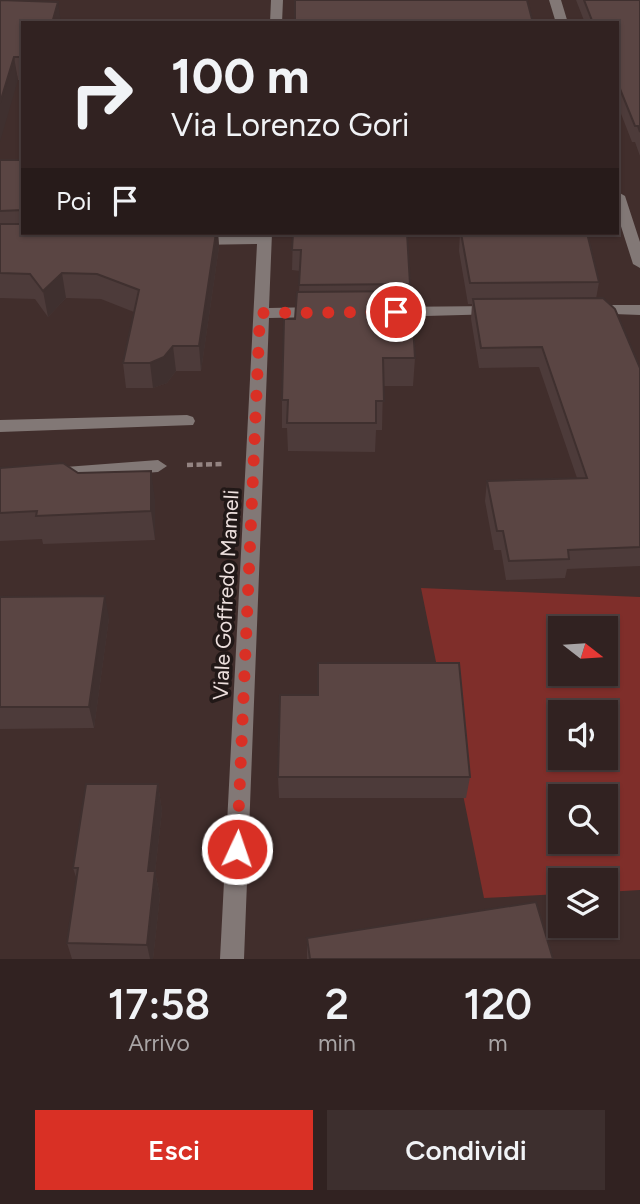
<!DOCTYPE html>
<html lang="it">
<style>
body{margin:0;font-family:Figtree,sans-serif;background:#3d2f2e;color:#f1f3f6;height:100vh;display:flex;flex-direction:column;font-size:26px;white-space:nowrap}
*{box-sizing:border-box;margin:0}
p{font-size:23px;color:#a8a4a5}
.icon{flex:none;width:38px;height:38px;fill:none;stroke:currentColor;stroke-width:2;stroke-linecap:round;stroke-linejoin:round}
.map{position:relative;height:959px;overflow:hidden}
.details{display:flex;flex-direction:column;background:#312221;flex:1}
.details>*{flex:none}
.top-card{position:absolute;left:21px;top:21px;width:598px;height:214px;border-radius:0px;box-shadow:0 2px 5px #0004,0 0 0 2px #4c3f3f;background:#312221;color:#f1f3f6;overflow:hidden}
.needle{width:46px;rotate:107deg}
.tools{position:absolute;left:548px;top:616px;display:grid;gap:14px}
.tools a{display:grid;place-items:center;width:70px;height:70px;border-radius:0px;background:#312221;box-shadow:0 2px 5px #0004,0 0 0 2px #4c3f3f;font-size:35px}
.pin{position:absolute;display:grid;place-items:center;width:60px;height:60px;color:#fff;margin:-30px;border:4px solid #fff;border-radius:50%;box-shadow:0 2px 7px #0007}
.me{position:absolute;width:77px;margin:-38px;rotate:3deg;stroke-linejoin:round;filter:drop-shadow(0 0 5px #0008)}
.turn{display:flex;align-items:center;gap:24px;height:147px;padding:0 35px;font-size:32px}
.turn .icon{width:91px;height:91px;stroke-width:2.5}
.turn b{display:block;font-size:49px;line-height:60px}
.then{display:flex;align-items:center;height:66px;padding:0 35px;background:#0003;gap:14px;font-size:26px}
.eta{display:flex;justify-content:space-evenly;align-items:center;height:119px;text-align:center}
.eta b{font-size:42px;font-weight:600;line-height:49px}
.cta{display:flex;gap:14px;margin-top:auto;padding:14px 35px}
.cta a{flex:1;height:80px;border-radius:0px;background:#d93025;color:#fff;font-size:28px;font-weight:600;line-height:80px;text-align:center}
.cta a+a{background:#3d2f2e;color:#f1f3f6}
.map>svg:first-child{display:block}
.green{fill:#7f2e2a;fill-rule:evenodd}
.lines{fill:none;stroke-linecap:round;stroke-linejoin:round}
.path{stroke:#948482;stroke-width:4.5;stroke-dasharray:6 3.5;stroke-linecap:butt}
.minor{fill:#827876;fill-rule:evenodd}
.wall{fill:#4d3b3a}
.shaded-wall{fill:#3f302f}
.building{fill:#5a4543;stroke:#3f302f;stroke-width:2}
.route{stroke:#d93025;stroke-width:12;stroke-dasharray:0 21.6}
.labels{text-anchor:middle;stroke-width:7;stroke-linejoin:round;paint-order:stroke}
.street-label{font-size:21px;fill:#ede0de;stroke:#211817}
</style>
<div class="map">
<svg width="640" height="959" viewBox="0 0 640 959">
<rect width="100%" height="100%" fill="#412e2c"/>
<path class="green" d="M421,588L640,597V890L606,892V880H560V894L484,898ZM560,628H606V674H560ZM560,712H606V758H560ZM560,796H606V842H560Z"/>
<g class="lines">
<path class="path" d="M187,465L224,464"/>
<path class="minor" d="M271,0H283L282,23H270Z
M549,0H561L568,23H556Z
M618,192L625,196L640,242V268L633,264L618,217Z
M258,233H272L269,308L319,307L327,312L319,317L269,318L244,959H220L257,244L195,245L188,241L195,237L258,236Z
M592,305H640V315L587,313L584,310Z
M494,306L502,311L499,314L389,317L381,312L389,307Z
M187,415L193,417L195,421L193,425L0,432V420Z
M158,460L167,466L158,472L52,480L46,478L43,474L46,470L52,468Z"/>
</g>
<path class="wall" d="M0,0L23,23V80H18Z
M576,0H640V156L635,142H632L618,106V23H585Z
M0,160H23V233H221L218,234L219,247L201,371H176L167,383L153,388H126L123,363L134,312L101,299L66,298L48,317L35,299L0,298Z
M293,233L410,284L409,291L415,358L413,386H383L382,430H376L375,452L288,451L287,428H282V400L295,319L299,292L300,271L292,270Z
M460,233H587L599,282L596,299L640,368V566L567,569L565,578L506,580L501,550H494L485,501L487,481L577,478L539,367L479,368L471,319L472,304H468L459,251Z
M0,468L78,473L155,499V540L43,544L42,539L0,541Z
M0,597L109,618L94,728L0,729Z
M318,695L470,777L466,798H279L278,777Z
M158,784L162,811L155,872L160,896L153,959H72L67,943L77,880L73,868Z
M307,938L553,959H307Z"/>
<path class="shaded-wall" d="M58,2L61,23H52Z
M14,57L18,80L0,142V103Z
M216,233H218L219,247L201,371L199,346Z
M62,273L66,298L48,317L43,291Z
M173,346L176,371L167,383L153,388L150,363Z
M151,471L155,499V540L151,511Z
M105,596L109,618L94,728L89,707Z
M158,784L162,811L155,872L160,896L153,959H150L147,945L148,871Z"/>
<path class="building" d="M0,0L58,2L52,23H23V57H14L0,103Z
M295,0H527L533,23H295Z
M584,0H640V132L638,126H635L618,84V23H593Z
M0,160H23V210L0,211Z
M0,224H23V233H216L199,346H173L164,357L150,363H123L139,290L97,274L62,273L43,291L30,274L0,273Z
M293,233H407L410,284L299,285L301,250H292Z
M461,233H587L599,282L470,283Z
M411,291L415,358H383L384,401H376V423H287L288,400H282L284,319H295L297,292Z
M603,298L615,309L640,368V547L568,550L569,559L509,561L503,531H497L487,481L587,478L542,347L481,348L473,299Z
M63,463L78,473L151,471V511L36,516L37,511L0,513V468Z
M105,596L89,707H0V597Z
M318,663H459L470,777H278L280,695H318Z
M86,784H158L148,871H155L147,945L67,943L78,868H73Z
M536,902L553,959H310L307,938Z"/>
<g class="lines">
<path class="route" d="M237,849L260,313L396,312"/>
</g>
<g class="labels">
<g class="street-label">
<text transform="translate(226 595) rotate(-87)" y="7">Viale Goffredo Mameli</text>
</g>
</g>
</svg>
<div class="tools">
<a><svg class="needle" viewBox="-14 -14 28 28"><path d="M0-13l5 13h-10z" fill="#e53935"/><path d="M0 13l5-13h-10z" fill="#a8a4a5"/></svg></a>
<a><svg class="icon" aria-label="sound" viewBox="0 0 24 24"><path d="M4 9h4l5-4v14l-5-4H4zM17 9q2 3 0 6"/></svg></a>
<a><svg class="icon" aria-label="search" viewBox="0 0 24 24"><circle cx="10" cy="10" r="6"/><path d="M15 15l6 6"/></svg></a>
<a><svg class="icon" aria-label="layers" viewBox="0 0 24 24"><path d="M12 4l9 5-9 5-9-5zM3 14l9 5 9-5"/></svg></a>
</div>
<div class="pin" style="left:396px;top:312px;background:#d93025"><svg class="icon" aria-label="arrive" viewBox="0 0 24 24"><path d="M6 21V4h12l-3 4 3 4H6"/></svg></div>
<svg class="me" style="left:237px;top:849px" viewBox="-20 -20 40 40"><circle r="17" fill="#d93025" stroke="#fff" stroke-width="3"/><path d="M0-11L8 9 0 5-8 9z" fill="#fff"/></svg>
<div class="top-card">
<div class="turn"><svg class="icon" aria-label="right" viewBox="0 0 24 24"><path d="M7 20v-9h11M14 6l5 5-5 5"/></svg><div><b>100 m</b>Via Lorenzo Gori</div></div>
<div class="then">Poi<svg class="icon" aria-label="arrive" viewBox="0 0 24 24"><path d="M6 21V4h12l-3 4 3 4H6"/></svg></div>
</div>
</div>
<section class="details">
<div class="eta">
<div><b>17:58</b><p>Arrivo</p></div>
<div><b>2</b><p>min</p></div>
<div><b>120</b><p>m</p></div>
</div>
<div class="cta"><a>Esci</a><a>Condividi</a></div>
</section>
